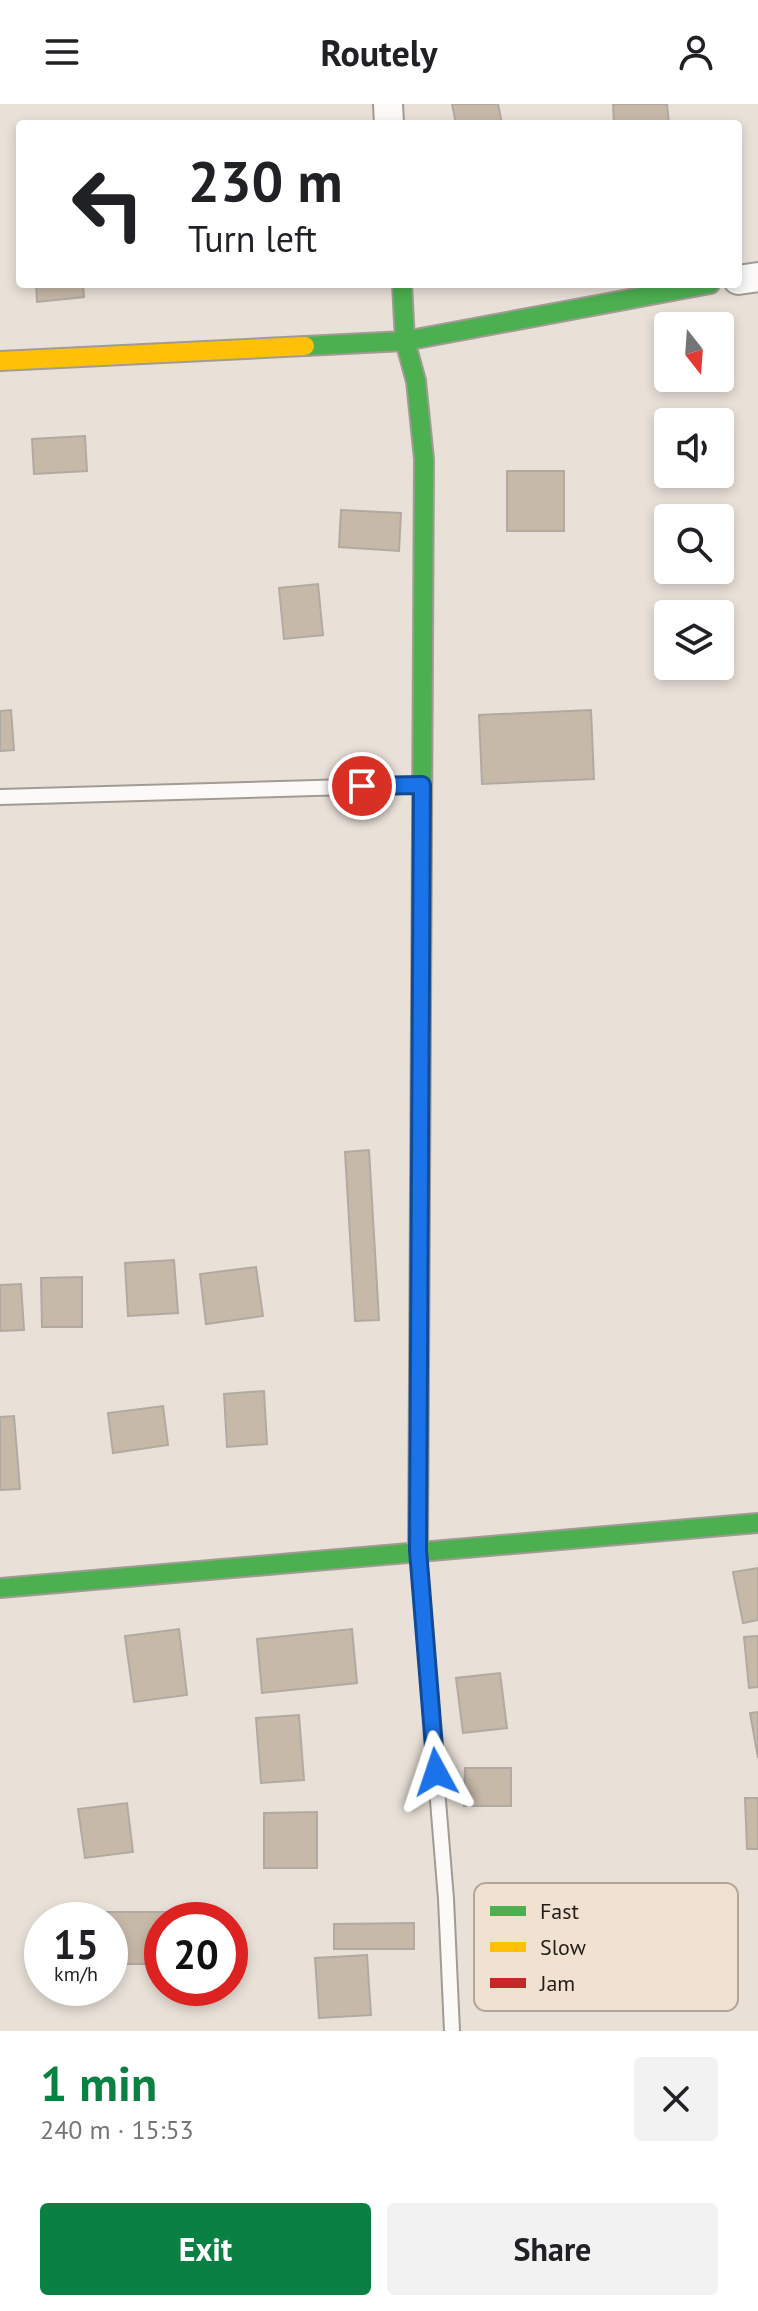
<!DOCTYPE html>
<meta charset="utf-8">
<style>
body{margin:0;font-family:"PT Sans",sans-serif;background:#f2f2f2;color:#202124;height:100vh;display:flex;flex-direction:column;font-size:30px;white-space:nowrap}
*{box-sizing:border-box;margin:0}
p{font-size:26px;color:#757577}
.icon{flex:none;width:44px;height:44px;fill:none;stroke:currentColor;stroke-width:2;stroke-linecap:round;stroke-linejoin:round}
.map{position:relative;height:1927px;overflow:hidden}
.side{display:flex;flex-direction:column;background:#fff;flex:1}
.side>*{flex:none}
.hud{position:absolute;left:16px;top:16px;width:726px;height:168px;border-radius:8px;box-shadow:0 4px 12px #0003;background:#fff;color:#202124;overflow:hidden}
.needle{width:52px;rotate:163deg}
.fabs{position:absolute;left:654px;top:208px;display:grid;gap:16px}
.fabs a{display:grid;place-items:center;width:80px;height:80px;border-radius:8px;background:#fff;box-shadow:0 4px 12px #0003;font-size:40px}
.speed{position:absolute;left:24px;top:1798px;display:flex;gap:16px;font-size:40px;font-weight:700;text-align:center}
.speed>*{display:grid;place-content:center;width:104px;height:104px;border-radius:50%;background:#fff;box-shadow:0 4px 12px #0003;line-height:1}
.speed small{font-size:20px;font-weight:400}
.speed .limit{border:12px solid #d22;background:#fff;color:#111}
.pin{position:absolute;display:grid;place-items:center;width:68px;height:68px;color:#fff;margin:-34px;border:4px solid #fff;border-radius:50%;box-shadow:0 2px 8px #0007}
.me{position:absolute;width:88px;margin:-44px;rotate:355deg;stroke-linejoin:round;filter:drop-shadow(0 0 6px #0008)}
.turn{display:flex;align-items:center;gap:28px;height:168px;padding:0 40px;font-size:36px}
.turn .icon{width:104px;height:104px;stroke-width:2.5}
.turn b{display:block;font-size:56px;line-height:68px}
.round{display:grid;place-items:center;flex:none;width:84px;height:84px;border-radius:8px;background:#f2f2f2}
.head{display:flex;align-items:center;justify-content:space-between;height:136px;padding:0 40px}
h1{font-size:48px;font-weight:800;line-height:60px;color:#0b8043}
.button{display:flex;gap:16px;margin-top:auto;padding:16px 40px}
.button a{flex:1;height:92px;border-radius:8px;background:#0b8043;color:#fff;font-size:32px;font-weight:800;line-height:92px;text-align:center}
.button a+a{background:#f2f2f2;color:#202124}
header{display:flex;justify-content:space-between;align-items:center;height:104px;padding:0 40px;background:#fff;font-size:36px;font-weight:800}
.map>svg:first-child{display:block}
.building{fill:#c7b9a8;stroke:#b0aaa3;stroke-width:2}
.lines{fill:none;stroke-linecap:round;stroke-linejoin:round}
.lane-casing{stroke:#a19b94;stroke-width:18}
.street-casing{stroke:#a19b94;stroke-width:32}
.fast-casing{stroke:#a19b94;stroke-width:22}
.slow-casing{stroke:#a19b94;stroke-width:22}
.jam-casing{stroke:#a19b94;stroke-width:22}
.lane{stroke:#fcfaf9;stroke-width:14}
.street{stroke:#fcfaf9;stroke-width:28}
.fast{stroke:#4caf50;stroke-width:18}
.slow{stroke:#ffc107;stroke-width:18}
.jam{stroke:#c62828;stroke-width:18}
.route-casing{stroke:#114b97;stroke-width:20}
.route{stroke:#1a73e8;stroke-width:14}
.key{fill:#f0e1d1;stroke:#b2a699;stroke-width:2}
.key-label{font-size:22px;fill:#221d17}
</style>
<header><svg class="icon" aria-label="menu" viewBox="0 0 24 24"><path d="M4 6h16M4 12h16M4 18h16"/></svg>Routely<svg class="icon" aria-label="person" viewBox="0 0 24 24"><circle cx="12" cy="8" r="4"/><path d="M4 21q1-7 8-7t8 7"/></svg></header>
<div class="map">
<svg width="758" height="1927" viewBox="0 0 758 1927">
<rect width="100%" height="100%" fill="#e9e1d8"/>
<path class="building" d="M452,0H498L502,20H456Z
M613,0H667L669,20H614Z
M36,180H83L84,193L37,198Z
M85,332L87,367L34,370L32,335Z
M507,367H564V427H507Z
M341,406L401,409L399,447L339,443Z
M318,480L323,531L284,535L279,484Z
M11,606L14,646L0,647V607Z
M591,606L594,675L482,680L479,611Z
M369,1046L379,1216L355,1217L345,1048Z
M174,1156L178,1209L128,1212L125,1159Z
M256,1163L263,1212L206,1220L200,1170Z
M82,1173V1223H42L41,1174Z
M21,1180L24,1226L0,1227V1181Z
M264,1287L267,1340L227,1343L224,1290Z
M163,1302L168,1341L113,1349L108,1309Z
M14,1312L20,1385L0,1386V1313Z
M758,1464V1516L743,1519L733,1468Z
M179,1525L187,1591L134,1598L125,1532Z
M352,1525L357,1579L262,1589L257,1535Z
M758,1532V1583L749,1584L744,1533Z
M500,1569L507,1624L463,1629L456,1574Z
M758,1608V1654L750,1609Z
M299,1611L304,1676L261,1679L256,1614Z
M465,1664H511V1702H464Z
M745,1694H758V1745H747Z
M127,1699L133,1748L85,1754L78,1705Z
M317,1708V1764H264V1709Z
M79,1808H179V1816H162V1860H110V1816H79Z
M414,1819V1845H334V1820Z
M367,1851L371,1911L319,1914L315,1854Z"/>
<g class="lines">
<g class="lane-casing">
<path id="lane" d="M0,693L418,681
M418,1451L446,1795L452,1927"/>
</g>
<g class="street-casing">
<path id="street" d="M388,0L389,20
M738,176L758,173"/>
</g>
<g class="fast-casing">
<path id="fast" d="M402,180L405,237L416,277L424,355L419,1274
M305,242L405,237L710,180
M0,1484L758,1419"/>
</g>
<g class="slow-casing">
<path id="slow" d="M0,257L305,242"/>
</g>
<g class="jam-casing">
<path id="jam" d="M418,1446L419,1274"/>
</g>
<use href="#lane" class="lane"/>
<use href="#street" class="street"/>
<use href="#fast" class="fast"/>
<use href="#slow" class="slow"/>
<use href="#jam" class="jam"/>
</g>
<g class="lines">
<g class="route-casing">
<path id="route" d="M362,682L422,681L418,1446L436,1668"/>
</g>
<use href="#route" class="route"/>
</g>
<rect x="474" y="1779" width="264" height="128" rx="12" class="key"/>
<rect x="490" y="1802" width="36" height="10" fill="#4caf50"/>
<rect x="490" y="1838" width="36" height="10" fill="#ffc107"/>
<rect x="490" y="1874" width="36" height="10" fill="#c62828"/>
<g class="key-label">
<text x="540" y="1815">Fast</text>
<text x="540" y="1851">Slow</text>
<text x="540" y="1887">Jam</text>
</g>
</svg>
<div class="fabs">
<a><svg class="needle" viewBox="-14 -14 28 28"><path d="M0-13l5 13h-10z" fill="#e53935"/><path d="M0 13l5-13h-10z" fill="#757577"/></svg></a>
<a><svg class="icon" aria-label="sound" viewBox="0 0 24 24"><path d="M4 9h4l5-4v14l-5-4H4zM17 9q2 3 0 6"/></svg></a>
<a><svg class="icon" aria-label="search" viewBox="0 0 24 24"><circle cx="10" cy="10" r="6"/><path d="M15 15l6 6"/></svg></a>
<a><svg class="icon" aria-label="layers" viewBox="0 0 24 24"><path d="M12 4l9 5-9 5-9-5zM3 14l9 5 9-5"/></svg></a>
</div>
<div class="speed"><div>15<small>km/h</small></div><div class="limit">20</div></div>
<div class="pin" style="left:362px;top:682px;background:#d93025"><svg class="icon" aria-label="arrive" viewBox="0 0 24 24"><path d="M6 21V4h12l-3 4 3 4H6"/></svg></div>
<svg class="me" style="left:436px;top:1668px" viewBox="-20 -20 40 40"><path d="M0-17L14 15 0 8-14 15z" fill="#1a73e8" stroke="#fff" stroke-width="4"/></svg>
<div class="hud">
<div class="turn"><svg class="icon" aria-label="left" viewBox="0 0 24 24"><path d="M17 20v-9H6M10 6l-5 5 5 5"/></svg><div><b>230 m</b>Turn left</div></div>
</div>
</div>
<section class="side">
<div class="head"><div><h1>1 min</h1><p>240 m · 15:53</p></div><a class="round"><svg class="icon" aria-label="close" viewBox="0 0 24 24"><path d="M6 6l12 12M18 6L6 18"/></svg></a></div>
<div class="button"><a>Exit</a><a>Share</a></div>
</section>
